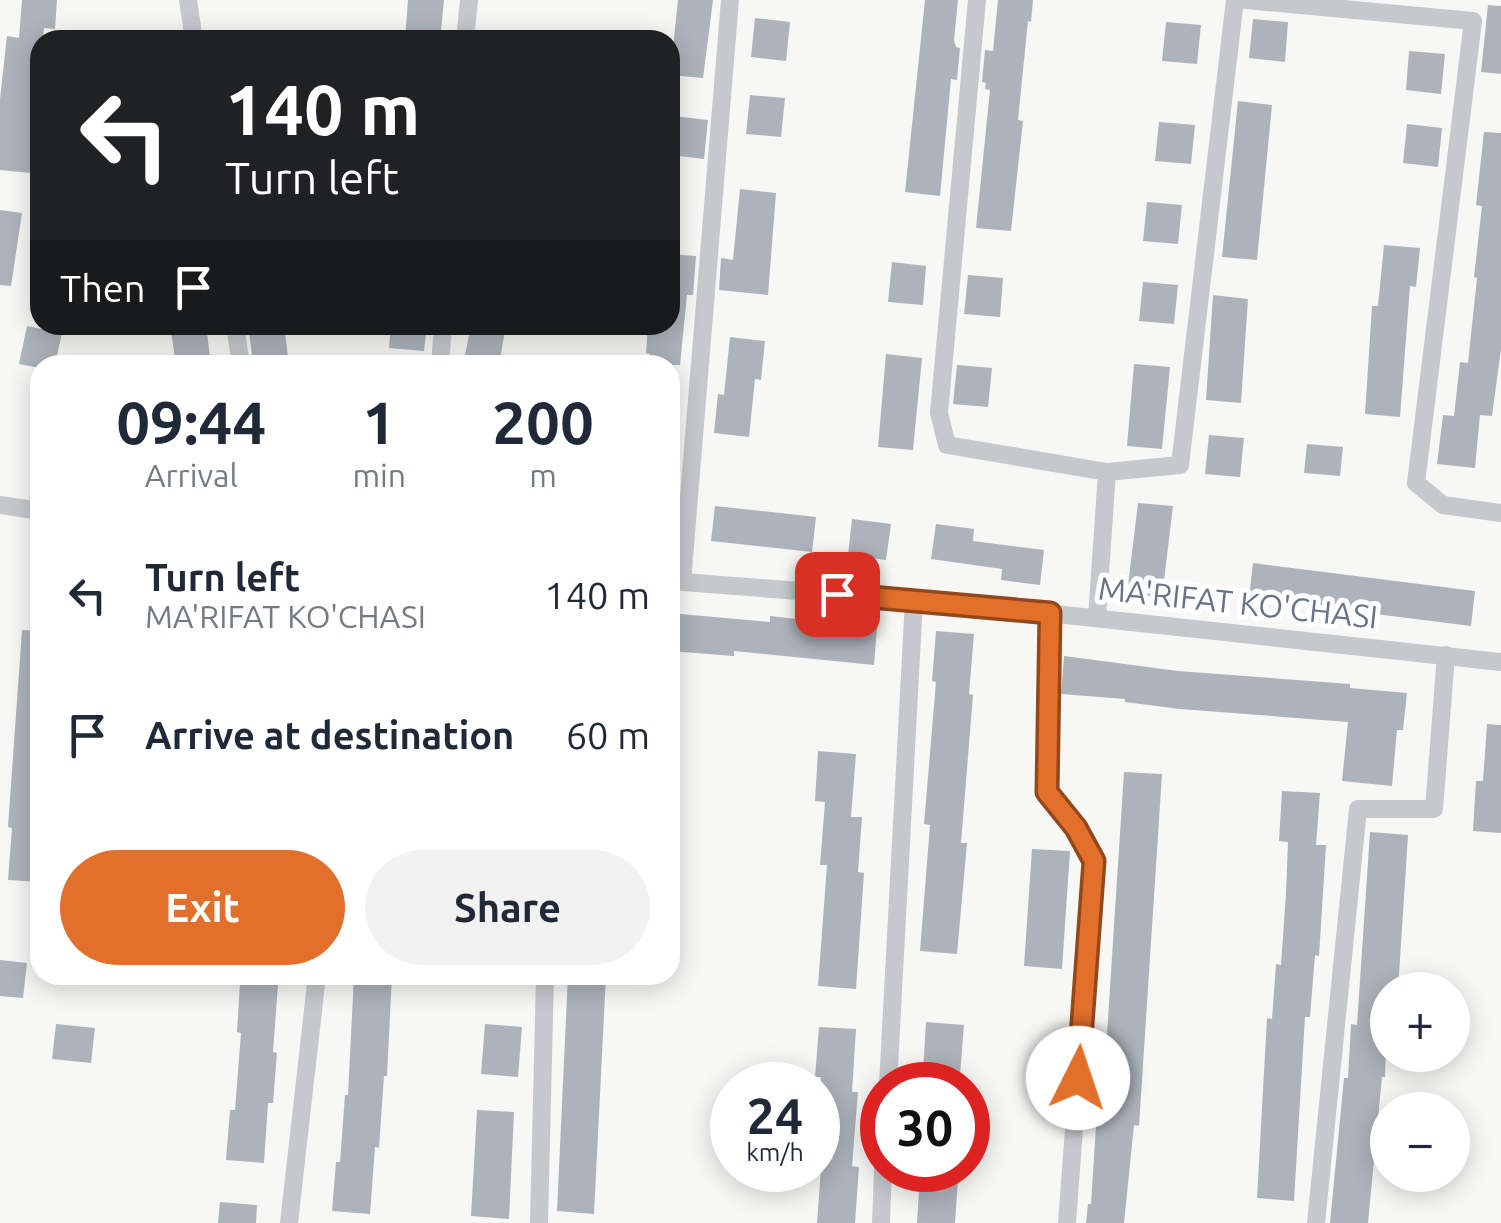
<!DOCTYPE html>
<meta charset="utf-8">
<style>
body{margin:0;font-family:Ubuntu,sans-serif;background:#f2f2f3;color:#1f2937;height:100vh;display:flex;flex-direction:column;font-size:38px;white-space:nowrap}
*{box-sizing:border-box;margin:0}
p{font-size:32px;color:#747a83}
.icon{flex:none;width:55px;height:55px;fill:none;stroke:currentColor;stroke-width:2;stroke-linecap:round;stroke-linejoin:round}
.map{position:relative;flex:1;overflow:hidden}
.details{position:absolute;left:30px;top:355px;width:650px;height:630px;display:flex;flex-direction:column;background:#fff;border-radius:30px;box-shadow:0 5px 25px #0003}
.details>*{flex:none}
.top-card{position:absolute;left:30px;top:30px;width:650px;height:305px;border-radius:30px;box-shadow:0 5px 25px #0003;background:#202124;color:#fff;overflow:hidden}
.tools{position:absolute;left:1370px;top:972px;display:grid;gap:20px}
.tools a{display:grid;place-items:center;width:100px;height:100px;border-radius:50%;background:#fff;box-shadow:0 5px 25px #0003;font-size:50px}
.speed{position:absolute;left:710px;top:1062px;display:flex;gap:20px;font-size:50px;font-weight:700;text-align:center}
.speed>*{display:grid;place-content:center;width:130px;height:130px;border-radius:50%;background:#fff;box-shadow:0 5px 25px #0003;line-height:1}
.speed small{font-size:25px;font-weight:400}
.speed .limit{border:15px solid #d22;background:#fff;color:#111}
.pin{position:absolute;display:grid;place-items:center;width:85px;height:85px;color:#fff;margin:-42px;border-radius:20px;box-shadow:0 5px 15px #0006}
.me{position:absolute;width:110px;margin:-55px;rotate:4deg;stroke-linejoin:round;filter:drop-shadow(0 0 8px #0008)}
.turn{display:flex;align-items:center;gap:35px;height:210px;padding:0 30px;font-size:45px}
.turn .icon{width:130px;height:130px;stroke-width:2.5}
.turn b{display:block;font-size:70px;line-height:85px}
.then{display:flex;align-items:center;height:95px;padding:0 30px;background:#0003;gap:20px;font-size:38px}
.eta{display:flex;justify-content:space-evenly;align-items:center;height:170px;text-align:center}
.eta b{font-size:60px;font-weight:700;line-height:70px}
.cta{display:flex;gap:20px;margin-top:auto;padding:20px 30px}
.cta a{flex:1;height:115px;border-radius:60px;background:#e26f2a;color:#fff;font-size:40px;font-weight:700;line-height:115px;text-align:center}
.cta a+a{background:#f2f2f3;color:#1f2937}
ul{padding:0;list-style:none}
li{display:flex;align-items:center;gap:30px;height:140px;padding:0 30px}
li div{flex:1}
li b{display:block;font-size:38px}
li em{font-style:normal}
.map>svg:first-child{display:block}
.building{fill:#acb3ba}
.lines{fill:none;stroke-linecap:round;stroke-linejoin:round}
.minor{stroke:#c5c8cc;stroke-width:18}
.route-casing{stroke:#93481b;stroke-width:25}
.route{stroke:#e26f2a;stroke-width:18}
.labels{text-anchor:middle;stroke-width:10;stroke-linejoin:round;paint-order:stroke}
.street-label{font-size:32px;fill:#677486;stroke:#fff}
</style>
<div class="map">
<svg width="1501" height="1223" viewBox="0 0 1501 1223">
<rect width="100%" height="100%" fill="#f7f8f5"/>
<path class="building" d="M22,0H57L55,29L44,28L43,40H40L31,173L0,170V99L7,36L19,38Z
M408,0H444L440,40H405Z
M678,0H713L703,78L670,75Z
M925,0H958L954,40L956,47L960,48L957,80L951,79L940,196L905,192Z
M998,0H1033L1031,22L1028,21L1018,120L1023,121L1011,231L976,228L990,90L985,89L986,83L982,82L985,50L993,51Z
M1488,5L1501,6V74L1481,72Z
M755,18L790,22L786,61L751,57Z
M1253,19L1288,22L1285,62L1249,58Z
M1166,22L1201,25L1197,64L1162,61Z
M1409,51L1445,54L1441,94L1406,90Z
M750,95L785,98L781,137L746,134Z
M1238,101L1272,105L1257,260L1222,257Z
M674,116L708,120L704,159L670,155Z
M1159,122L1195,125L1191,164L1155,161Z
M1407,124L1442,128L1438,167L1403,163Z
M1484,132L1501,133V349L1492,416L1480,415L1475,468L1437,464L1443,415L1454,416L1460,362L1468,363L1477,278L1474,277L1482,206L1476,205Z
M740,189L776,193L768,295L719,290L721,258L733,260Z
M1147,202L1182,205L1178,244L1143,241Z
M0,210L22,213L11,286L0,285Z
M1384,245L1420,248L1416,287L1410,286L1400,417L1365,414L1372,306H1378Z
M670,254L696,256L693,295H687L680,365H649L650,354L646,353L648,325H670Z
M892,262L926,266L923,305L888,302Z
M968,275L1003,278L1000,317L964,314Z
M1143,282L1178,285L1174,324L1139,321Z
M1213,295L1248,299L1241,403L1206,400Z
M170,325H206L211,365H176Z
M248,325H284L288,357L253,362Z
M391,325H427L424,351L389,348Z
M471,325H506L499,365H463Z
M27,326L62,333L55,365H40V368L19,364Z
M730,337L765,341L761,380L755,379L749,437L714,433L718,394L724,395Z
M886,354L922,358L913,450L878,447Z
M1134,364L1170,367L1162,449L1127,446Z
M957,365L992,368L988,407L953,404Z
M1209,435L1244,438L1240,477L1205,474Z
M1307,444L1343,447L1340,476L1304,473Z
M1138,503L1173,506L1162,597L1127,594Z
M715,506L816,517L812,552L711,541Z
M852,519L891,524L886,560L848,555Z
M936,524L974,529L973,541L1044,550L1040,585L1001,580L1002,569L931,559Z
M1253,563L1475,591L1471,626L1249,598Z
M670,613L770,622V616L877,628L874,665L734,651V656L670,651Z
M22,630L40,631V882L8,880L12,828L8,827Z
M936,631L974,634L969,694L973,695L961,843H967L957,954L920,951L930,825L924,824L936,682L932,681Z
M1064,656L1178,671L1350,684V688L1407,693L1403,730H1397L1392,786L1342,781L1348,722L1180,709L1125,702V699L1061,694Z
M1487,724L1501,725V833L1473,831L1476,781H1483Z
M818,751L856,754L851,817H862L858,872L864,873L856,989L818,986L827,865H820L825,802L815,801Z
M1124,772L1162,774L1139,1126L1134,1125L1124,1223H1086L1088,1204H1091L1096,1126H1101Z
M1282,791L1320,793L1316,845H1326L1319,956L1315,955L1310,1017H1305L1294,1201L1257,1198L1267,1018L1272,1019L1276,964L1281,965L1286,893L1288,842L1279,841Z
M1370,832L1408,835L1398,990H1388L1385,1077H1382L1368,1223H1330L1344,1078H1348L1351,1024L1357,1025Z
M1032,849L1070,851L1062,969L1024,966Z
M0,960L27,963L23,998L0,996Z
M354,975H392L387,1076H384L379,1148L375,1147L370,1214L332,1211L336,1162H340L345,1095H348Z
M568,975H606L594,1214L557,1211Z
M240,982L278,985L273,1052L277,1053L273,1103H268L264,1163L226,1160L230,1110H235L241,1033L237,1032Z
M926,1022L964,1025L960,1075L923,1072Z
M56,1024L95,1028L91,1063L52,1059Z
M485,1024L522,1027L518,1077L481,1074Z
M819,1027L856,1029L852,1092H858L852,1166L859,1167L855,1223H817L823,1140H818L821,1077H815Z
M477,1110L514,1112L509,1219L471,1216Z
M920,1176L958,1179L955,1223H917Z
M220,1202L257,1205L256,1223H218Z"/>
<g class="lines">
<path class="minor" d="M188,0L194,40
M977,0L939,413L947,445L1107,472L1180,465L1235,0
M1246,0L1473,21L1416,483L1443,505L1501,513
M465,40L469,0
M235,325L241,365
M440,365L443,325
M0,505L40,511
M670,581L954,603L1501,662
M682,582L730,0
M1050,613L1047,792L1076,828L1094,861L1067,1223
M1097,618L1107,472
M888,1085L914,600
M289,1223L317,975
M539,1223L545,975
M881,1223L883,1170
M1316,1223L1358,809H1434L1446,655"/>
</g>
<g class="lines">
<g class="route-casing">
<path id="route" d="M837,594L1050,613L1047,792L1076,828L1094,861L1078,1078"/>
</g>
<use href="#route" class="route"/>
</g>
<g class="labels">
<g class="street-label">
<text transform="translate(1238 603) rotate(6)" y="11">MA'RIFAT KO'CHASI</text>
</g>
</g>
</svg>
<div class="tools">
<a>+</a>
<a>−</a>
</div>
<div class="speed"><div>24<small>km/h</small></div><div class="limit">30</div></div>
<div class="pin" style="left:837px;top:594px;background:#d93025"><svg class="icon" aria-label="arrive" viewBox="0 0 24 24"><path d="M6 21V4h12l-3 4 3 4H6"/></svg></div>
<svg class="me" style="left:1078px;top:1078px" viewBox="-20 -20 40 40"><circle r="19" fill="#fff"/><path d="M0-13L10 11 0 6-10 11z" fill="#e26f2a"/></svg>
<div class="top-card">
<div class="turn"><svg class="icon" aria-label="left" viewBox="0 0 24 24"><path d="M17 20v-9H6M10 6l-5 5 5 5"/></svg><div><b>140 m</b>Turn left</div></div>
<div class="then">Then<svg class="icon" aria-label="arrive" viewBox="0 0 24 24"><path d="M6 21V4h12l-3 4 3 4H6"/></svg></div>
</div>
<section class="details">
<div class="eta">
<div><b>09:44</b><p>Arrival</p></div>
<div><b>1</b><p>min</p></div>
<div><b>200</b><p>m</p></div>
</div>
<ul>
<li><svg class="icon" aria-label="left" viewBox="0 0 24 24"><path d="M17 20v-9H6M10 6l-5 5 5 5"/></svg><div><b>Turn left</b><p>MA'RIFAT KO'CHASI</p></div><em>140 m</em></li>
<li><svg class="icon" aria-label="arrive" viewBox="0 0 24 24"><path d="M6 21V4h12l-3 4 3 4H6"/></svg><div><b>Arrive at destination</b></div><em>60 m</em></li>
</ul>
<div class="cta"><a>Exit</a><a>Share</a></div>
</section>
</div>
